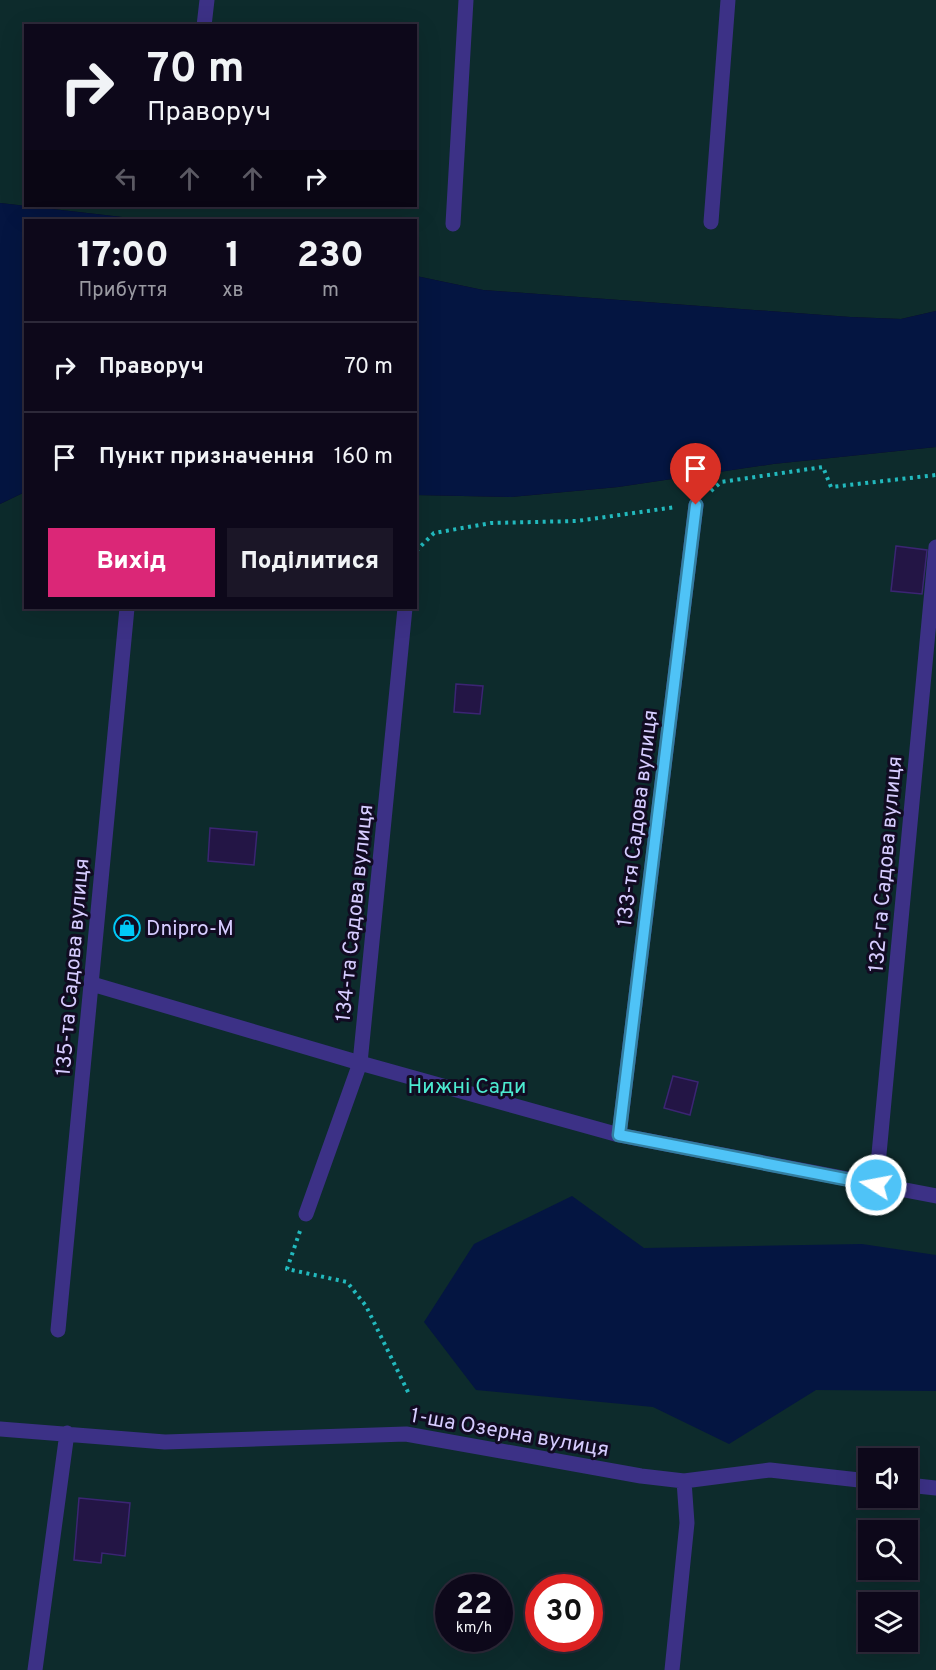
<!DOCTYPE html>
<html lang="uk">
<meta charset="utf-8">
<style>
body{margin:0;font-family:Overpass,sans-serif;background:#1b1627;color:#f1f3f6;height:100vh;display:flex;flex-direction:column;font-size:22px;white-space:nowrap}
*{box-sizing:border-box;margin:0}
p{font-size:20px;color:#9a9aa2}
.icon{flex:none;width:33px;height:33px;fill:none;stroke:currentColor;stroke-width:2;stroke-linecap:round;stroke-linejoin:round}
.map{position:relative;flex:1;overflow:hidden}
.panel{position:absolute;left:24px;top:219px;width:393px;height:390px;display:flex;flex-direction:column;background:#0d081a;border-radius:0px;box-shadow:0 6px 24px #0002,0 0 0 2px #2d2939}
.panel>*{flex:none}
.hud{position:absolute;left:24px;top:24px;width:393px;height:183px;border-radius:0px;box-shadow:0 6px 24px #0002,0 0 0 2px #2d2939;background:#0d081a;color:#f1f3f6;overflow:hidden}
.fabs{position:absolute;left:858px;top:1448px;display:grid;gap:12px}
.fabs a{display:grid;place-items:center;width:60px;height:60px;border-radius:0px;background:#0d081a;box-shadow:0 6px 24px #0002,0 0 0 2px #2d2939;font-size:30px}
.speed{position:absolute;left:435px;top:1574px;display:flex;gap:12px;font-size:30px;font-weight:700;text-align:center}
.speed>*{display:grid;place-content:center;width:78px;height:78px;border-radius:50%;background:#0d081a;box-shadow:0 6px 24px #0002,0 0 0 2px #2d2939;line-height:1}
.speed small{font-size:15px;font-weight:400}
.speed .limit{border:9px solid #d22;background:#fff;color:#111}
.pin{position:absolute;display:grid;place-items:center;width:51px;height:51px;color:#fff;margin:-62px -26px;border-radius:50% 50% 50% 0;rotate:-45deg;box-shadow:0 0 6px #0007}
.pin .icon{rotate:45deg}
.me{position:absolute;width:66px;margin:-33px;rotate:281deg;stroke-linejoin:round;filter:drop-shadow(0 0 4px #0008)}
.turn{display:flex;align-items:center;gap:21px;height:126px;padding:0 24px;font-size:27px}
.turn .icon{width:78px;height:78px;stroke-width:2.5}
.turn b{display:block;font-size:42px;line-height:51px}
.lanes{display:flex;align-items:center;height:57px;padding:0 24px;background:#0003;justify-content:center;gap:30px;direction:ltr}
.lanes .off{opacity:.35}
.eta{display:flex;justify-content:space-evenly;align-items:center;height:102px;text-align:center}
.eta b{font-size:36px;font-weight:800;line-height:42px}
.action{display:flex;gap:12px;margin-top:auto;padding:12px 24px}
.action a{flex:1;height:69px;border-radius:0px;background:#db2777;color:#fff;font-size:24px;font-weight:800;line-height:69px;text-align:center}
.action a+a{background:#1b1627;color:#f1f3f6}
ul{padding:0;list-style:none}
li{display:flex;align-items:center;gap:18px;height:90px;padding:0 24px;border-top:2px solid #2d2939}
li div{flex:1}
li b{display:block;font-size:22px}
li em{font-style:normal}
.map>svg:first-child{display:block}
.green{fill:#0d2b2c;fill-rule:evenodd}
.water{fill:#041541}
.building{fill:#231545;stroke:#3b2573;stroke-width:1.5}
.lines{fill:none;stroke-linecap:round;stroke-linejoin:round}
.path{stroke:#22b9bd;stroke-width:4;stroke-dasharray:3 4.5;stroke-linecap:butt}
.minor{stroke:#3c3186;stroke-width:15}
.route-casing{stroke:#337fa1;stroke-width:15}
.route{stroke:#4fc3f7;stroke-width:10}
.labels{text-anchor:middle;stroke-width:6;stroke-linejoin:round;paint-order:stroke}
.street-label{font-size:21px;fill:#d6ccff;stroke:#110b22}
.poi-label{font-size:21px;fill:#d6ccff;stroke:#110b22;text-anchor:start}
.park-label{font-size:21px;fill:#4cead0;stroke:#110b22}
</style>
<div class="map">
<svg width="936" height="1670" viewBox="0 0 936 1670">
<rect width="100%" height="100%" fill="#110b22"/>
<path class="green" d="M0,0H936V311L901,319L850,317L483,290L416,276V220H148L0,203ZM26,26H416V206H26Z
M936,447V1670H0V504L25,492L26,608H416V495L511,497L618,487L773,464ZM868,1458H908V1497H868ZM868,1530H908V1569H868ZM448,1587H500V1638H448ZM538,1587H590V1638H538ZM868,1602H908V1641H868Z"/>
<path class="water" d="M0,203L148,220H26L25,492L0,504Z
M416,276L483,290L850,317L901,319L936,311V447L773,464L618,487L511,497L416,495Z
M572,1196L644,1248L862,1244L936,1255V1391L816,1390L729,1444L653,1407L476,1390L424,1322L474,1244Z"/>
<path class="building" d="M896,546L927,550L922,594L891,591Z
M456,684L483,686L480,714L454,712Z
M210,828L257,832L254,865L208,861Z
M673,1076L698,1082L690,1115L664,1108Z
M79,1498L130,1503L125,1556L102,1553L101,1563L74,1560Z"/>
<g class="lines">
<path class="path" d="M696,487L697,475
M711,491L721,482L823,467L831,487L936,475
M416,551L434,533L491,523L577,521L676,507
M300,1231L287,1269L347,1282L366,1306L409,1394"/>
<path class="minor" d="M204,26L207,0
M711,222L728,0
M453,224L466,0
M92,984L360,1063L619,1135L936,1196
M619,1135L696,505
M876,1186L936,547
M306,1214L360,1063L405,608
M58,1330L127,608
M0,1429L165,1442L406,1434L641,1476L684,1481L770,1470L868,1481
M908,1485L936,1488
M35,1670L67,1433
M672,1670L687,1523L684,1481"/>
</g>
<g class="lines">
<g class="route-casing">
<path id="route" d="M696,505L619,1135L876,1185"/>
</g>
<use href="#route" class="route"/>
</g>
<defs>
<g id="shop-ring" transform="scale(1.35)"><circle r="9.5" fill="#110b22" stroke="#00c9f7" stroke-width="1.5"/><path d="M-5-2.5h2.3a2.7 3.5 0 0 1 5.4 0H5L5.5 6h-11ZM-1.5-2.5h3a1.5 2.3 0 0 0-3 0Z" fill="#00c9f7"/></g>
</defs>
<g fill-rule="evenodd">
<use href="#shop-ring" x="127" y="928"/>
</g>
<g class="labels">
<g class="street-label">
<text transform="translate(637 818) rotate(-83)" y="7">133-тя Садова вулиця</text>
<text transform="translate(885 864) rotate(-85)" y="7">132-га Садова вулиця</text>
<text transform="translate(354 913) rotate(-84)" y="7">134-та Садова вулиця</text>
<text transform="translate(72 967) rotate(-85)" y="7">135-та Садова вулиця</text>
<text transform="translate(510 1432) rotate(10)" y="7">1-ша Озерна вулиця</text>
</g>
<g class="poi-label">
<text x="146" y="935">Dnipro-M</text>
</g>
<g class="park-label">
<text x="467" y="1093">Нижні Сади</text>
</g>
</g>
</svg>
<div class="fabs">
<a><svg class="icon" aria-label="sound" viewBox="0 0 24 24"><path d="M4 9h4l5-4v14l-5-4H4zM17 9q2 3 0 6"/></svg></a>
<a><svg class="icon" aria-label="search" viewBox="0 0 24 24"><circle cx="10" cy="10" r="6"/><path d="M15 15l6 6"/></svg></a>
<a><svg class="icon" aria-label="layers" viewBox="0 0 24 24"><path d="M12 4l9 5-9 5-9-5zM3 14l9 5 9-5"/></svg></a>
</div>
<div class="speed"><div>22<small>km/h</small></div><div class="limit">30</div></div>
<div class="pin" style="left:696px;top:505px;background:#d93025"><svg class="icon" aria-label="arrive" viewBox="0 0 24 24"><path d="M6 21V4h12l-3 4 3 4H6"/></svg></div>
<svg class="me" style="left:876px;top:1185px" viewBox="-20 -20 40 40"><circle r="17" fill="#4fc3f7" stroke="#fff" stroke-width="3"/><path d="M0-11L8 9 0 5-8 9z" fill="#fff"/></svg>
<div class="hud">
<div class="turn"><svg class="icon" aria-label="right" viewBox="0 0 24 24"><path d="M7 20v-9h11M14 6l5 5-5 5"/></svg><div><b>70 m</b>Праворуч</div></div>
<div class="lanes"><svg class="icon off" aria-label="left" viewBox="0 0 24 24"><path d="M17 20v-9H6M10 6l-5 5 5 5"/></svg><svg class="icon off" aria-label="ahead" viewBox="0 0 24 24"><path d="M12 20V5M6 11l6-6 6 6"/></svg><svg class="icon off" aria-label="ahead" viewBox="0 0 24 24"><path d="M12 20V5M6 11l6-6 6 6"/></svg><svg class="icon" aria-label="right" viewBox="0 0 24 24"><path d="M7 20v-9h11M14 6l5 5-5 5"/></svg></div>
</div>
<section class="panel">
<div class="eta">
<div><b>17:00</b><p>Прибуття</p></div>
<div><b>1</b><p>хв</p></div>
<div><b>230</b><p>m</p></div>
</div>
<ul>
<li><svg class="icon" aria-label="right" viewBox="0 0 24 24"><path d="M7 20v-9h11M14 6l5 5-5 5"/></svg><div><b>Праворуч</b></div><em>70 m</em></li>
<li><svg class="icon" aria-label="arrive" viewBox="0 0 24 24"><path d="M6 21V4h12l-3 4 3 4H6"/></svg><div><b>Пункт призначення</b></div><em>160 m</em></li>
</ul>
<div class="action"><a>Вихід</a><a>Поділитися</a></div>
</section>
</div>
